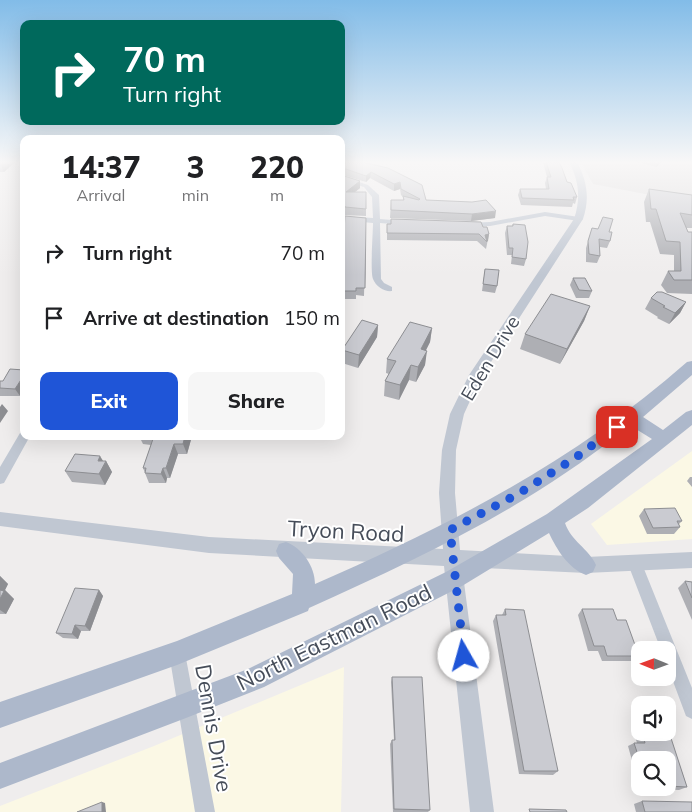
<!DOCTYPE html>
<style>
body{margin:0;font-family:Mulish,sans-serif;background:#f6f6f6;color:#202124;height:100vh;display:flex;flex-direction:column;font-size:19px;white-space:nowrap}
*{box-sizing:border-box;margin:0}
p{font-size:16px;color:#757577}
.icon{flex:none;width:28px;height:28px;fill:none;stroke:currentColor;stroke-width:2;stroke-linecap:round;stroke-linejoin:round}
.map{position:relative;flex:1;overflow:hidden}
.panel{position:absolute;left:20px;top:135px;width:325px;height:305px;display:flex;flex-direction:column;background:#fff;border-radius:10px;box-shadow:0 5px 20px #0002}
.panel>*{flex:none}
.hud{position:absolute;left:20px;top:20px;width:325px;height:105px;border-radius:10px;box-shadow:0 5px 20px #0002;background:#00695c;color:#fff;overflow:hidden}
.needle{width:32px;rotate:271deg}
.fabs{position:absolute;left:631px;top:641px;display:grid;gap:10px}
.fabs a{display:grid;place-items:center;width:45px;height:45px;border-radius:10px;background:#fff;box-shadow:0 5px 20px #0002;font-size:25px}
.pin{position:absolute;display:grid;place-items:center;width:42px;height:42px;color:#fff;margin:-21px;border-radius:10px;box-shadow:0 2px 8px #0006}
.me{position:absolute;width:55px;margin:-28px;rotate:353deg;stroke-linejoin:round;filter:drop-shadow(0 0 4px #0008)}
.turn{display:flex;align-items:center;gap:18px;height:105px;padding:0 20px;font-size:22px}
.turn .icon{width:65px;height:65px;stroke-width:2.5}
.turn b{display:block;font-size:35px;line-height:42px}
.eta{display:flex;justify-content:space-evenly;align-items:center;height:85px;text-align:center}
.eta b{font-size:30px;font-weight:800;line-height:35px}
.cta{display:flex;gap:10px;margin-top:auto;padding:10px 20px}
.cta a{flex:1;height:58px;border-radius:10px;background:#1f55d7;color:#fff;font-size:20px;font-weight:800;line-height:58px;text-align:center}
.cta a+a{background:#f6f6f6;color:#202124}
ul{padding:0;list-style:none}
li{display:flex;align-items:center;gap:15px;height:65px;padding:0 20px}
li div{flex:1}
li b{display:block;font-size:19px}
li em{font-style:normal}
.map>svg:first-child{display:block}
.commercial{fill:#fbf8e5}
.education{fill:#e0dede}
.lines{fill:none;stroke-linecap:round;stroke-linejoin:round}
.minor{fill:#c0c7d2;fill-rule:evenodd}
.tertiary{fill:#c0c7d2;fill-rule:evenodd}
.primary{fill:#adb8cb;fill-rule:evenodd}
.wall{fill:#aeafb4}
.shaded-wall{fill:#8d8e92}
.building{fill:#cacbd1;stroke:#8d8e92}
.route{stroke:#1f55d7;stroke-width:9;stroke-dasharray:0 16.2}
.labels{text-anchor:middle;stroke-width:4;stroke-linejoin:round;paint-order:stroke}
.street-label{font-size:19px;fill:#464d59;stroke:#fff}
.near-street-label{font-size:22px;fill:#464d59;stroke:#fff}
</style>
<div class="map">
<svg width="692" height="812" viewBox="0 0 692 812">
<rect width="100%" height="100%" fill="#efeded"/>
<path class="commercial" d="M692,451V539L607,545L591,524Z
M344,667L341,812H0V806L154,746Z"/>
<path class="education" d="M581,162H692V203L593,184Z"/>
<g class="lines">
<path class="minor" d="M341,176L368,185L379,195L380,219L404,221L408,223L404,225L380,223L381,279L384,283L392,287V291C385,292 376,287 373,279C370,271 373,234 373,223L341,220V216L373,218L372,197L364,187L341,180Z
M545,212L579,217L583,219L579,221L545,216L490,226L468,227L464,225L468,223L490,222Z
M24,432V436H30L4,483L0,484V467L20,433Z
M635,557L640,559L642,564L692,688V719L686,716L668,668V650H661L628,564L630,559Z
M177,645L183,647L185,653L215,812H195L169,653L171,647Z"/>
<path class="tertiary" d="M569,162H577C587,181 590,198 583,219L480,379L464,414L456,450L455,493L460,550L586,557L692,552V568L586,573L462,567L494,812H470L444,566L209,553L0,526V512L209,537L443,549L439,493L442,450L450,414L469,375L574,219C581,198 579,181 569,162Z"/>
<path class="primary" d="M692,361V375L643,417L663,430L686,412L692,410V425L588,508L565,523C571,541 589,549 596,565L593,572L586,575C568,568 557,550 549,533L462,586L264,687L186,718L0,789V763L248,669L446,572L547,514L652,439L631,426C597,451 562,477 525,499C456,541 382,575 309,608L308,611L177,665L0,728V702L177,641L292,594L293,574L279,558L276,551L279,544L286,542C302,548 315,566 315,584C450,525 575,461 687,362Z"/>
</g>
<path class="wall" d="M0,162H15L4,172H0Z
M341,162L388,168L426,200L495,218L471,221L390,218L391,200H403V197L401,195L400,189L394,191L370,178L366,182L343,175V172H341Z
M543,162H559L567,182L577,197L575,204L573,203L572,207L521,205L518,195L520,189H546L545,183L547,177Z
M637,162H662L656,167Z
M341,175L360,181V188L355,192H366V216L345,215V213H341Z
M649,189L692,195V228H686L688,232H692V294L667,293L661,285L668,271H674V255L660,254L650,222H646L644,202Z
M366,218L364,296L356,295V299H341V274Z
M391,219L483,227L489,234L486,249L477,241L387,240V224H391Z
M513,224L526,259L524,266L511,264L512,255H507L505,233L507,226H512Z
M592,228L609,232L610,241L607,248L600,247V256L597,263L586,262V248Z
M485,269L497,286L495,293L482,291Z
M573,278L592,291L589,298H576L570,285Z
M651,298L686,302L680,313L669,324L657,318L658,317L645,309Z
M590,306L584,321L560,364L520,349L525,334Z
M378,325L377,337L358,368L342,363V350Z
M432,328L430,342L426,350L425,365L416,382L409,380L399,400L384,396L385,381L389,374L386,373L387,359Z
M10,369L20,396H0V381H3Z
M139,436H192L187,454H178L170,478H167L166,483H149L143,468L151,445L143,444Z
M103,461H106L112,472L105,485L72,482L65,471Z
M690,477H692V487L687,481Z
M644,509L682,521L679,524L680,527L674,534H647L639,516Z
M0,576L8,584L5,590L14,599L6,614H0Z
M685,581L692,582V620L678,588Z
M99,590L103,596L90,631H81L78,639L63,638L56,633Z
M505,609L558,771L553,775L519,774L493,621L496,615H502Z
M582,609L617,620L639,656L633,661H602L598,651H588L578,615Z
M392,677L430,810L428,812H393L390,744L392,740H394L391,682Z
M639,721H640V732H668L687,787L679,790L652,789V788H668V760H640V775H636L628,746L634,743H637L632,725Z
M642,801L692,812H636L634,804Z"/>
<path class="shaded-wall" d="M5,162H15L4,172L1,165Z
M658,162H662L656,167Z
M371,172L370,178L366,182V176Z
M360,181V188L346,199V192Z
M400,182V189L394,191V184Z
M496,211L495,218L471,221L472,214Z
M489,234L488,241H486L485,235Z
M686,302L680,313L669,324L675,313Z
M590,306L584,321L560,364L567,349Z
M378,325L377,337L358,368L359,355Z
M432,328L430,342L419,364L421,349Z
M427,351L425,365L416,382L418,367Z
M411,365L409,380L399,400L400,385Z
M24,375V390L20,396L15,389Z
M2,404L8,411L0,423V407Z
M185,436H192L187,454L183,444Z
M174,444L178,454L170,478L166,468Z
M100,456L105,464L106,461L112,472L105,485L99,474L98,461Z
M163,468L167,478L166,483L161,474Z
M0,576L8,584L5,590L14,599L6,614L0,610Z
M99,590L103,596L90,631L85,626Z
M75,625L81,631L78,639L72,634Z
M102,802L105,803L106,812H102Z"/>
<path class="building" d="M0,162H5L1,165H0Z
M341,162H362L388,168L422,185L426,200L472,202L486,200L496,211L472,214L391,210V200H404L403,196L419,200L420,199L401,189L400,182L394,184L371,172L366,176L343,168L345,166L341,165Z
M546,162H559L562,168L567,182L571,183L577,197H573L574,200L522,198L520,189H549L547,177H551Z
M341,175L360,181L346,192H366V209L345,207V206H341Z
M649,189L692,195V215L680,213L688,232H692V280H674L668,271H681L680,242L666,241L656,209H651Z
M345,216L366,218L365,288H356V291H341V274Z
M603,217L613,219L609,232H612L610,241L599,239L600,256L589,254L588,241L592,228L598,229Z
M391,219L481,222L483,227H487L489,234L485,235L487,242L479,234L387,233V224H391Z
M513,224L525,225L528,242L526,259L512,257L513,248H509L507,226H513Z
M485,269L499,270L497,286L483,284Z
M573,278H585L592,291L579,290Z
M657,292H662L686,302L675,313L663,307L665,306L651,298Z
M551,294L590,306L567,349L525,334Z
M362,320L378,325L359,355L342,350Z
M410,322L432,328L421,349L427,351L418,367L411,365L400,385L385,381L396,361L387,359Z
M10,369L24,370V375L15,389L0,388V381H3Z
M154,436H185L183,444H174L166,468H163L161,474L145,473L146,468H143Z
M75,454L100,456L98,461H106L99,474L65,471Z
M675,508L682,521H677L680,527L653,528L644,509Z
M685,581L692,582V598Z
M75,588L99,590L85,626L75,625L72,634L56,633Z
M0,590L4,591L0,599Z
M505,609L524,610L558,771H524L496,615H506Z
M582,609H613L617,620H626L639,656H607L604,646H594Z
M392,677H422L430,810L394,809L392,740H395Z
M668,729L687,787L668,786V760H640V761L634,743H645L642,732H668Z
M642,801L692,802V812H645Z
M102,802V812H77Z
M529,809L566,810L567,812H530Z"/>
<linearGradient id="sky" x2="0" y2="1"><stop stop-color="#82bce8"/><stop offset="0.59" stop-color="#f8f7f7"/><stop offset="1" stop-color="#f8f7f7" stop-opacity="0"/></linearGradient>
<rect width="692" height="275" fill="url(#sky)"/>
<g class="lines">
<path class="route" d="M464,656L450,530L518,494L575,458L617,427"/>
</g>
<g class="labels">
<g class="street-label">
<text transform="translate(490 358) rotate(-59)" y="7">Eden Drive</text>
</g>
<g class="near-street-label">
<text transform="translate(346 531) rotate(3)" y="8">Tryon Road</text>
<text transform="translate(334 637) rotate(-26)" y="8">North Eastman Road</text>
<text transform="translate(214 728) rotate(80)" y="8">Dennis Drive</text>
</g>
</g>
</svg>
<div class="fabs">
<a><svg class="needle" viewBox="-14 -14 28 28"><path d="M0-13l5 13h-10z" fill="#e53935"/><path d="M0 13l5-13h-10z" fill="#757577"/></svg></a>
<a><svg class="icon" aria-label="sound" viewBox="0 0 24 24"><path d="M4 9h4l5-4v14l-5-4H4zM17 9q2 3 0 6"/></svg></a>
<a><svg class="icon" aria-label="search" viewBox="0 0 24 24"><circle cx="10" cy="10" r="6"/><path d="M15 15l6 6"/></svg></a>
</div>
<div class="pin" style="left:617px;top:427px;background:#d93025"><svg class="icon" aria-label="arrive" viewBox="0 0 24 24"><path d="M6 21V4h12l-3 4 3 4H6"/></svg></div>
<svg class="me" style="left:464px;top:656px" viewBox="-20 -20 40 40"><circle r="19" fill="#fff"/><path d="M0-13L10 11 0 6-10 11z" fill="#1f55d7"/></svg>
<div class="hud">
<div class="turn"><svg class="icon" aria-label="right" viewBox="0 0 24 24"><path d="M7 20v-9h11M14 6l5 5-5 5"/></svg><div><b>70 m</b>Turn right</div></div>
</div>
<section class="panel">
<div class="eta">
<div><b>14:37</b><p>Arrival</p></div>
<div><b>3</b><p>min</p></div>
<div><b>220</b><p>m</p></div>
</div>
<ul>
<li><svg class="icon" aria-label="right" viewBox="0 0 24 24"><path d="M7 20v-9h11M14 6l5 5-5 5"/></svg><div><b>Turn right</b></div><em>70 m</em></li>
<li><svg class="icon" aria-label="arrive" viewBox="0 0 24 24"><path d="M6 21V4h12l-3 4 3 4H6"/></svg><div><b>Arrive at destination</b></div><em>150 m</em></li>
</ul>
<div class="cta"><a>Exit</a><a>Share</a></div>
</section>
</div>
